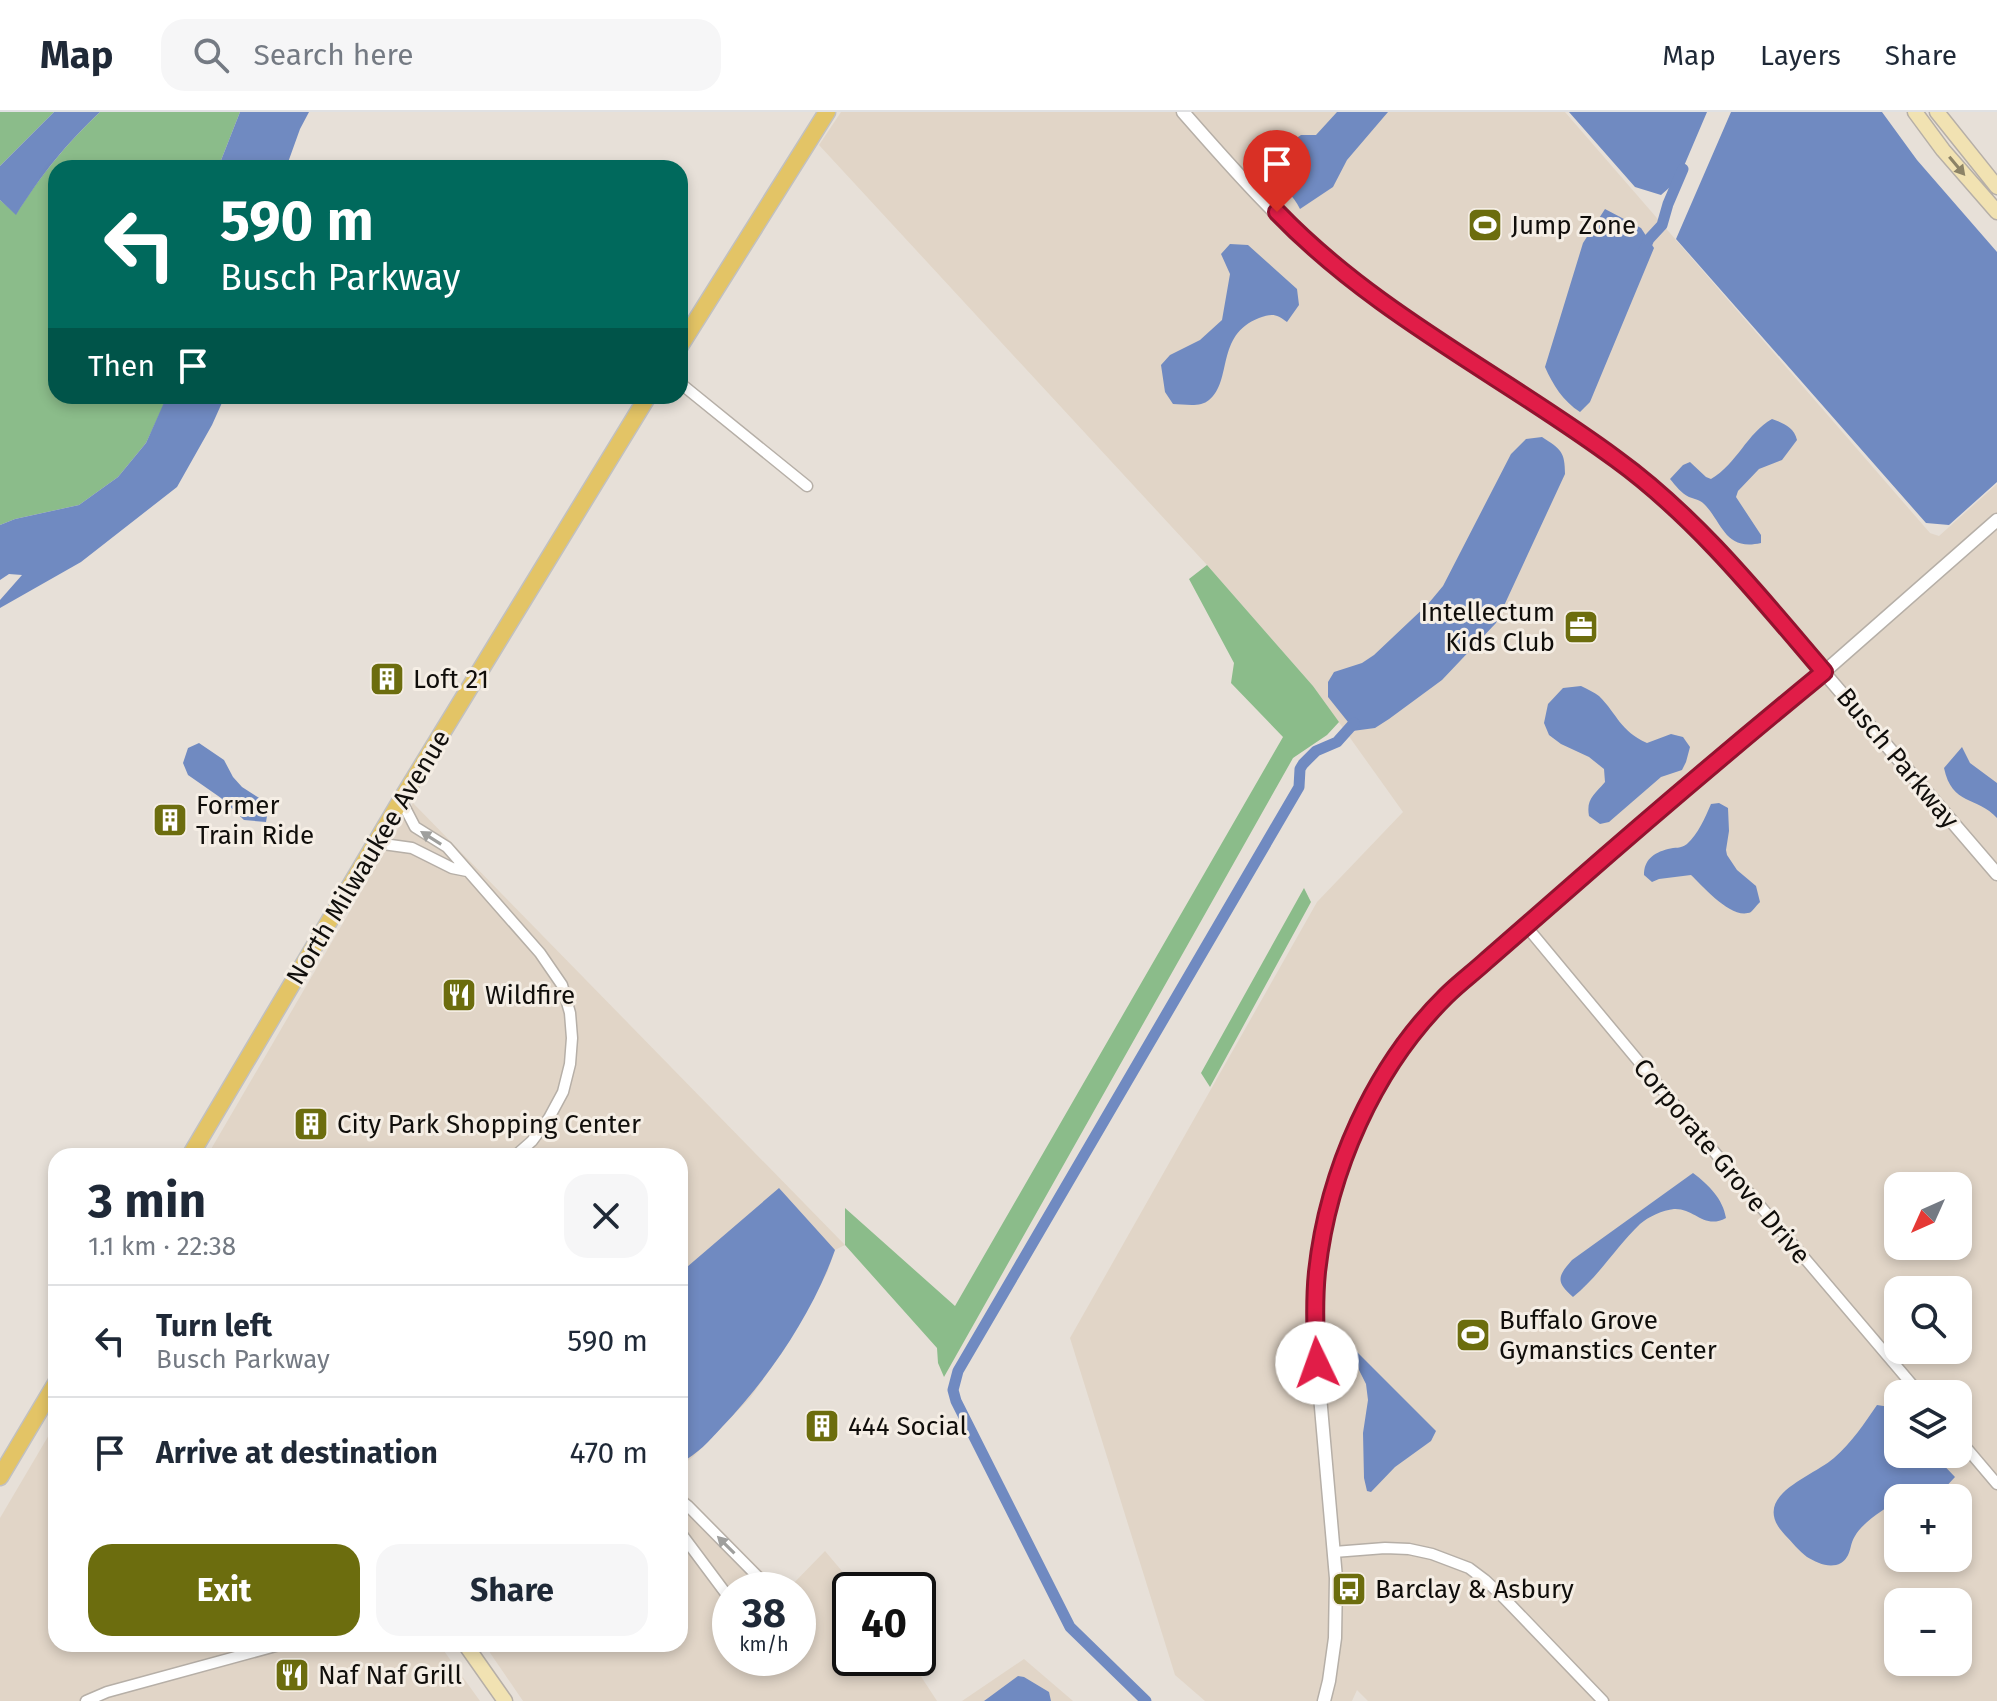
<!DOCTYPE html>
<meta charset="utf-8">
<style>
body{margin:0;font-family:"Fira Sans",sans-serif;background:#f6f6f7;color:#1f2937;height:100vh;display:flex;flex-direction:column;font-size:30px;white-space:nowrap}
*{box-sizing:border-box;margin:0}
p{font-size:26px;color:#747a83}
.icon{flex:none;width:44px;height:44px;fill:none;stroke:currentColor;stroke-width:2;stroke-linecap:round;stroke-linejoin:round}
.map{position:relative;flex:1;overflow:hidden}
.details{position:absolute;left:48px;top:1036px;width:640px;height:504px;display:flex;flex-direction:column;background:#fff;border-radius:24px;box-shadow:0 4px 12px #0003}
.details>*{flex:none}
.banner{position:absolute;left:48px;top:48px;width:640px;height:244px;border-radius:24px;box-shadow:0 4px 12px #0003;background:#00695c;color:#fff;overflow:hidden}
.needle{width:52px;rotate:225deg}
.tools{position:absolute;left:1884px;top:1060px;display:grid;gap:16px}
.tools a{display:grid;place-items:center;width:88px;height:88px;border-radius:16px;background:#fff;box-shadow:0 4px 12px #0003;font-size:40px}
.speed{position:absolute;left:712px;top:1460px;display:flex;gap:16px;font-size:40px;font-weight:700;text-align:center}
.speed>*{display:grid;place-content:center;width:104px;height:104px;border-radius:50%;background:#fff;box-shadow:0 4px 12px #0003;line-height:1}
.speed small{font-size:20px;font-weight:400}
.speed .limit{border:4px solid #111;border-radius:12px;background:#fff;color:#111}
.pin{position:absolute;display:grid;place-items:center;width:68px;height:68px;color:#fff;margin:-82px -34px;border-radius:50% 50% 50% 0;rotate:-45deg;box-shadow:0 0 8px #0007}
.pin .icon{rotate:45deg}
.me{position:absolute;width:88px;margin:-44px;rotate:357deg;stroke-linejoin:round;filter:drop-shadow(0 0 6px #0008)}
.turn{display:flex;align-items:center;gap:28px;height:168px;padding:0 40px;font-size:36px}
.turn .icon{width:104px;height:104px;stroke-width:2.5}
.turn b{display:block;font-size:56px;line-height:68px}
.then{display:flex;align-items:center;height:76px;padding:0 40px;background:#0003;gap:16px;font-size:30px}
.round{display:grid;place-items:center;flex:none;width:84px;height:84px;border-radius:24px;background:#f6f6f7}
.summary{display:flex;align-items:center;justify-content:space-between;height:136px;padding:0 40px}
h1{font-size:48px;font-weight:700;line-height:60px}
.cta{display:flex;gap:16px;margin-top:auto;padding:16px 40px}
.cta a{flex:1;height:92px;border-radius:24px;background:#6c6d0e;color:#fff;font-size:32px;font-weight:700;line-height:92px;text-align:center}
.cta a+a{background:#f6f6f7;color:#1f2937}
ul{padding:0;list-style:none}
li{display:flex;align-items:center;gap:24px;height:112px;padding:0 40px;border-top:2px solid #e0e1e3}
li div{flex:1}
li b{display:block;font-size:30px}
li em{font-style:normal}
header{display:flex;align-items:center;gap:48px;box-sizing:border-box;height:112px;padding:0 40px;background:#fff;border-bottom:2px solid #e0e1e3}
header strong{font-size:38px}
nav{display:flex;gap:44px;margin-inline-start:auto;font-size:28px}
.search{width:560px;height:72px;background:#f6f6f7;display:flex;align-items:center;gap:20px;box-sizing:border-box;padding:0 28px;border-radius:24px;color:#747a83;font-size:30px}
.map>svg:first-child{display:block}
.built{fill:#e1d5c7;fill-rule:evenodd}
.forest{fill:#8bbc8a}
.water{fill:#708ac1}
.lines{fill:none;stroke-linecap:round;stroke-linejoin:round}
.canal{stroke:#708ac1;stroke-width:11}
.minor-casing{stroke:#b6afa7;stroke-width:13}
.tertiary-casing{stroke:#b6afa7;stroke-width:15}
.secondary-casing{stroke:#b6afa7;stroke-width:17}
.primary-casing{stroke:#c1c0c0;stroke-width:19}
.minor{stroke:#fff;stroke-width:10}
.tertiary{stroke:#fff;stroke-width:12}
.secondary{stroke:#f1e2b2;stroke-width:14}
.primary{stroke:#e3c466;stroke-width:16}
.oneway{fill:#8c8367}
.oneway2{fill:#9f9f9d}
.route-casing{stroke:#92132f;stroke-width:20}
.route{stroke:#e11d48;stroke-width:14}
.labels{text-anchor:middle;stroke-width:6;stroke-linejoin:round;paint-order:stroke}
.poi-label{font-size:26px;fill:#100e0b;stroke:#f5eee5;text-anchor:start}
.street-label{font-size:26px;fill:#100e0b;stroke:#f5eee5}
</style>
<header>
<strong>Map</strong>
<div class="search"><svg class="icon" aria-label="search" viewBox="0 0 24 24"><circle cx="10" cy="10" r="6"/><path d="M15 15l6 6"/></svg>Search here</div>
<nav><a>Map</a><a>Layers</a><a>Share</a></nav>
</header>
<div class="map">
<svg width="1997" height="1589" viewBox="0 0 1997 1589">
<rect width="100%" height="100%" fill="#e7e0d8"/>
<path class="built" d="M841,0H1565L1930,421L1939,424L1997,372V1589H1368L1357,1578L1352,1589H1205L1175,1563L1070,1226L1317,790L1403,700L1313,574L1207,453L819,33ZM1898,1074H1958V1134H1898ZM1898,1178H1958V1238H1898ZM1898,1282H1958V1342H1898ZM1898,1386H1958V1446H1898ZM1898,1490H1958V1550H1898Z
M413,691L845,1133L835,1138L827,1161L784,1238L750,1286L694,1344L680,1355V1044H207Z
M56,1311V1532H439L480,1589H0V1406Z
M680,1377L781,1478H730V1546H798V1478H787L825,1439L858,1478H850V1546H909L937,1589H523L484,1532H680Z
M1024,1547L1073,1589H962Z"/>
<path class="forest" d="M0,0H54L0,54Z
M100,0H240L218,56H56V284H167V286L146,331L118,365L79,393L15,407L0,413V88L16,102C41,63 66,32 100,0Z
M1207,453L1313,574L1339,610L1327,623L1293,646L944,1265L938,1251L937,1236L845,1133V1096L955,1194L1283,625L1231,571L1234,551L1189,467Z
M1304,776L1311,790L1210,975L1201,961Z"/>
<path class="water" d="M54,0H100C66,32 41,63 16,103L0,88V54Z
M240,0H309L300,17L286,56H218Z
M1337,0H1388L1347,48L1333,75L1300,97C1292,79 1273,70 1262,54L1270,40L1280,37L1301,23H1316Z
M1569,0H1707L1678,68L1661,83L1635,75Z
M1731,0H1882L1917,48L1997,140V370L1949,413L1926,411L1676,127Z
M1605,97L1641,116L1654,136L1590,290L1580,300C1563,289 1553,273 1545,255L1583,131Z
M1230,132L1248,133L1297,177L1299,193L1287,210C1277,202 1272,201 1259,206C1215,223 1233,269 1209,288C1200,296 1184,292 1173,292L1165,280L1161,253L1170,243L1200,228L1222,208L1230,162L1221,142Z
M167,284H225L212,313L177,375L81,450L0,496V488L22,463L9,462L0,468V413L15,407L79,393L118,365L146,331Z
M1772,307C1783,311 1794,315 1797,328L1782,348L1759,357L1738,379L1736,385L1761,423V431C1726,439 1723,413 1706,394C1701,388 1695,387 1689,385C1682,382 1675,373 1670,367L1683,353L1690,350L1706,365L1711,367C1737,352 1747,321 1772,307Z
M1542,325C1561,337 1565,340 1565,362L1496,511L1442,568L1389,607L1375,616L1345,620L1348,610L1328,585V570L1334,560L1362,551L1374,543L1428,492L1443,474L1511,342L1526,327Z
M1581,574C1587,577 1594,580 1599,584C1618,603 1620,619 1647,631L1671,622L1683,625L1690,635L1686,650L1682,658L1661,665L1609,710L1600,712L1589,704C1586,687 1594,683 1605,670L1604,657L1589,645L1561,632L1549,623L1544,611L1548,592L1563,576Z
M199,631L224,648L233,665L242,675L264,689L268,698L266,710L244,708L221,686L188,663L183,651L188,636Z
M1962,635L1970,651L1997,671V706C1977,684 1952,694 1944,656Z
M1719,691L1728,696L1729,719L1726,738L1727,743L1737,758L1756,774L1760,790C1759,791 1752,799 1751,800C1732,809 1703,774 1691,763L1659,767L1652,770L1644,763C1644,748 1653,741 1668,737C1675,735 1681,737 1687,732C1698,722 1705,706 1711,692Z
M1693,1061C1709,1073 1723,1087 1726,1106C1704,1118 1695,1096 1674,1097C1663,1098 1648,1105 1640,1112C1616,1135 1599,1164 1573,1185C1556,1170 1557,1165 1572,1148Z
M779,1076L835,1138C813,1201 769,1266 722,1315C709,1329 698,1342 680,1351V1161Z
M1356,1239L1436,1319L1431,1329L1395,1355L1371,1380L1367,1379L1364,1366L1363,1321L1368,1288L1366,1272L1359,1258Z
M1877,1293L1890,1295L1898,1302V1342H1933L1955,1365L1942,1379L1914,1381L1904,1386H1898V1389C1885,1396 1862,1411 1855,1424C1849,1433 1852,1444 1841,1451C1830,1457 1817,1451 1807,1445C1799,1439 1792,1430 1785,1423C1748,1384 1811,1366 1834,1346C1852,1330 1864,1312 1877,1293Z
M1018,1564L1024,1565L1049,1580L1051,1589H984Z"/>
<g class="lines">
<path class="canal" d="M1644,138L1649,127L1662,113L1668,92L1683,57
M1146,1589L1070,1515L956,1289L953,1278L958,1259L1299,675L1300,657L1303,652L1316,639L1337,630L1354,611"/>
<g class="minor-casing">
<path id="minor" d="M680,271L807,374
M401,688L415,715L447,735L540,841L562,873L570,901L572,926L570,952L563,980L549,1006L532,1029L515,1044
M376,731L412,736L452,756L467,759
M1526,814L1694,1016L1920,1282
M1958,1326L1997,1372
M680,1388L688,1394L771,1478
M680,1420L730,1487
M1334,1440L1385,1436L1409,1437L1432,1442L1469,1456L1485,1468L1504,1486L1603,1589
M86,1589L107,1580L283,1532"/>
</g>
<g class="tertiary-casing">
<path id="tertiary" d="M1183,0C1232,56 1283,114 1341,160C1428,229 1529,280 1618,347C1663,381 1703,423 1741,464L1997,762
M1324,1589L1329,1569L1335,1526L1336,1466L1315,1227L1317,1159L1324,1115L1333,1079L1345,1043L1378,974L1401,938L1446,884L1662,695L1824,560L1997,408"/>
</g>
<g class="secondary-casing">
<path id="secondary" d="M1915,0L1943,38L1997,100
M1937,0L1997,75
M465,1532L505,1589"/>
</g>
<g class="primary-casing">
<path id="primary" d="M680,234L827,0
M190,1044L401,688L648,284
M0,1365L56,1271"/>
</g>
<use href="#minor" class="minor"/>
<use href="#tertiary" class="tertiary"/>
<use href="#secondary" class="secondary"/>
<use href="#primary" class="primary"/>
</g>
<defs><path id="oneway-solid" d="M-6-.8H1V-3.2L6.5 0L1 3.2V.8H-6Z" transform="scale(2)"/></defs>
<use class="oneway" href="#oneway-solid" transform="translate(1957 54) rotate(50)"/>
<g class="oneway2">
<use href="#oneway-solid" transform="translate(431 726) rotate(-148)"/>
<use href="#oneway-solid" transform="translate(726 1433) rotate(-135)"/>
</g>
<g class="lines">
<g class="route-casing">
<path id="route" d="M1277,100C1375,202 1504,264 1616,347C1696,405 1760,485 1824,560C1740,629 1656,700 1574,772C1545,797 1516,823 1487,848C1474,860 1459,871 1446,884C1374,955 1328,1059 1317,1160C1314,1190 1315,1220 1317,1251"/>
</g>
<use href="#route" class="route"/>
</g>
<defs>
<g id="stadium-square" transform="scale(1.8)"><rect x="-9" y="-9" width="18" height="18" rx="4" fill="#6c6d0e" stroke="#f5eee5"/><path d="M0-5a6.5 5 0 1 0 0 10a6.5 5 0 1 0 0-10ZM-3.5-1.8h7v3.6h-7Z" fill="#fff"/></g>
<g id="office-square" transform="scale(1.8)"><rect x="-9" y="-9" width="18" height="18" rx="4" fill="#6c6d0e" stroke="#f5eee5"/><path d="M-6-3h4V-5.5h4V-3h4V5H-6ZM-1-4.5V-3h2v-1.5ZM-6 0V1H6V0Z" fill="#fff"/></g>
<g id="building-square" transform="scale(1.8)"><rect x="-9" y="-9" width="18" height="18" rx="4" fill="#6c6d0e" stroke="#f5eee5"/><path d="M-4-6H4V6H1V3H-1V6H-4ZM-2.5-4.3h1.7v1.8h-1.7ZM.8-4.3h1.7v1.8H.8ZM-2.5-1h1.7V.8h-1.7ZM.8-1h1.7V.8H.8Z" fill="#fff"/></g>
<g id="restaurant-square" transform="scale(1.8)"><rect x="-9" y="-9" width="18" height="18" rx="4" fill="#6c6d0e" stroke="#f5eee5"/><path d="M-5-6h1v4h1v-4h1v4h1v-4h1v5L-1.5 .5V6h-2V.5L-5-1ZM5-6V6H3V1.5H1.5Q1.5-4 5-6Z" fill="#fff"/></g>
<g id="bus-square" transform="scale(1.8)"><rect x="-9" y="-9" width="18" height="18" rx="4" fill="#6c6d0e" stroke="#f5eee5"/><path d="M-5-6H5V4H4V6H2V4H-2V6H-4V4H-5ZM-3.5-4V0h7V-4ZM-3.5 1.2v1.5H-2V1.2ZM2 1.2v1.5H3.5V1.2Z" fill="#fff"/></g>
</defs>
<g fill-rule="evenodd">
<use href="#stadium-square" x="1485" y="113"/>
<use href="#office-square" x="1581" y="515"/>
<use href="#building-square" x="387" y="567"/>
<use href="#building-square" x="170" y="708"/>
<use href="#restaurant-square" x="459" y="883"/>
<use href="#building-square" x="311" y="1012"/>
<use href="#stadium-square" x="1473" y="1223"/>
<use href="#building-square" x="822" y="1314"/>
<use href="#bus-square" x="1349" y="1477"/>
<use href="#restaurant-square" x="292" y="1563"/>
</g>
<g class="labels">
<g class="poi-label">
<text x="1511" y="122">Jump Zone</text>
<text x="1555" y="509" text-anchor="end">Intellectum<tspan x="1555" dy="30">Kids Club</tspan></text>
<text x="413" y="576">Loft 21</text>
<text x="196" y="702">Former<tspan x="196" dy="30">Train Ride</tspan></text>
<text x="485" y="892">Wildfire</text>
<text x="337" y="1021">City Park Shopping Center</text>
<text x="1499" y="1217">Buffalo Grove<tspan x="1499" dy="30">Gymanstics Center</tspan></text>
<text x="848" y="1323">444 Social</text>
<text x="1375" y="1486">Barclay &amp; Asbury</text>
<text x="318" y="1572">Naf Naf Grill</text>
</g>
<g class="street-label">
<text transform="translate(1898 646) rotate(50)" y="9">Busch Parkway</text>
<text transform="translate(368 745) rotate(-59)" y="9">North Milwaukee Avenue</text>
<text transform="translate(1722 1049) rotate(50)" y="9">Corporate Grove Drive</text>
</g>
</g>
</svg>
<div class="tools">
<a><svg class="needle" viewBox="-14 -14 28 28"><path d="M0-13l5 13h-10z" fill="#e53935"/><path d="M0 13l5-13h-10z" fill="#747a83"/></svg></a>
<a><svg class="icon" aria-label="search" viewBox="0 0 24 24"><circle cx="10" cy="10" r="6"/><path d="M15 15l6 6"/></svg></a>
<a><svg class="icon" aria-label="layers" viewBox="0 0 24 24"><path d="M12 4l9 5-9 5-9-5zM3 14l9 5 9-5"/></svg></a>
<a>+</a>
<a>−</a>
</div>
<div class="speed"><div>38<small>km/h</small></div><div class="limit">40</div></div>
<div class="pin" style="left:1277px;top:100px;background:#d93025"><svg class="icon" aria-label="arrive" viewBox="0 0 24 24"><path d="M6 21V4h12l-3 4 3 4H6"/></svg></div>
<svg class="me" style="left:1317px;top:1251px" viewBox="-20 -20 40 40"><circle r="19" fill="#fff"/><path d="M0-13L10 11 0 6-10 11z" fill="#e11d48"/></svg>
<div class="banner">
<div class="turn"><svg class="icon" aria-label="left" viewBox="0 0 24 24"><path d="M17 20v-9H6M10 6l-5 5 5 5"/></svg><div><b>590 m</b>Busch Parkway</div></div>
<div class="then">Then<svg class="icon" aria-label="arrive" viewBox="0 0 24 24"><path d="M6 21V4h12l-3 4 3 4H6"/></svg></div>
</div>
<section class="details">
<div class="summary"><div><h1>3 min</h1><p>1.1 km · 22:38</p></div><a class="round"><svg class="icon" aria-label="close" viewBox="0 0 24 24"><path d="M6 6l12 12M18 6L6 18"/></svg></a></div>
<ul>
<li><svg class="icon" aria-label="left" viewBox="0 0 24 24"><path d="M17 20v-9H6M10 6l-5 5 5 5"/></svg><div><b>Turn left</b><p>Busch Parkway</p></div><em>590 m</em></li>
<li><svg class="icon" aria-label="arrive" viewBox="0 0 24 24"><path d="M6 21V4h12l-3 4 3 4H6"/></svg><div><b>Arrive at destination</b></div><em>470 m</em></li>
</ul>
<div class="cta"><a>Exit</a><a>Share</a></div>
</section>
</div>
